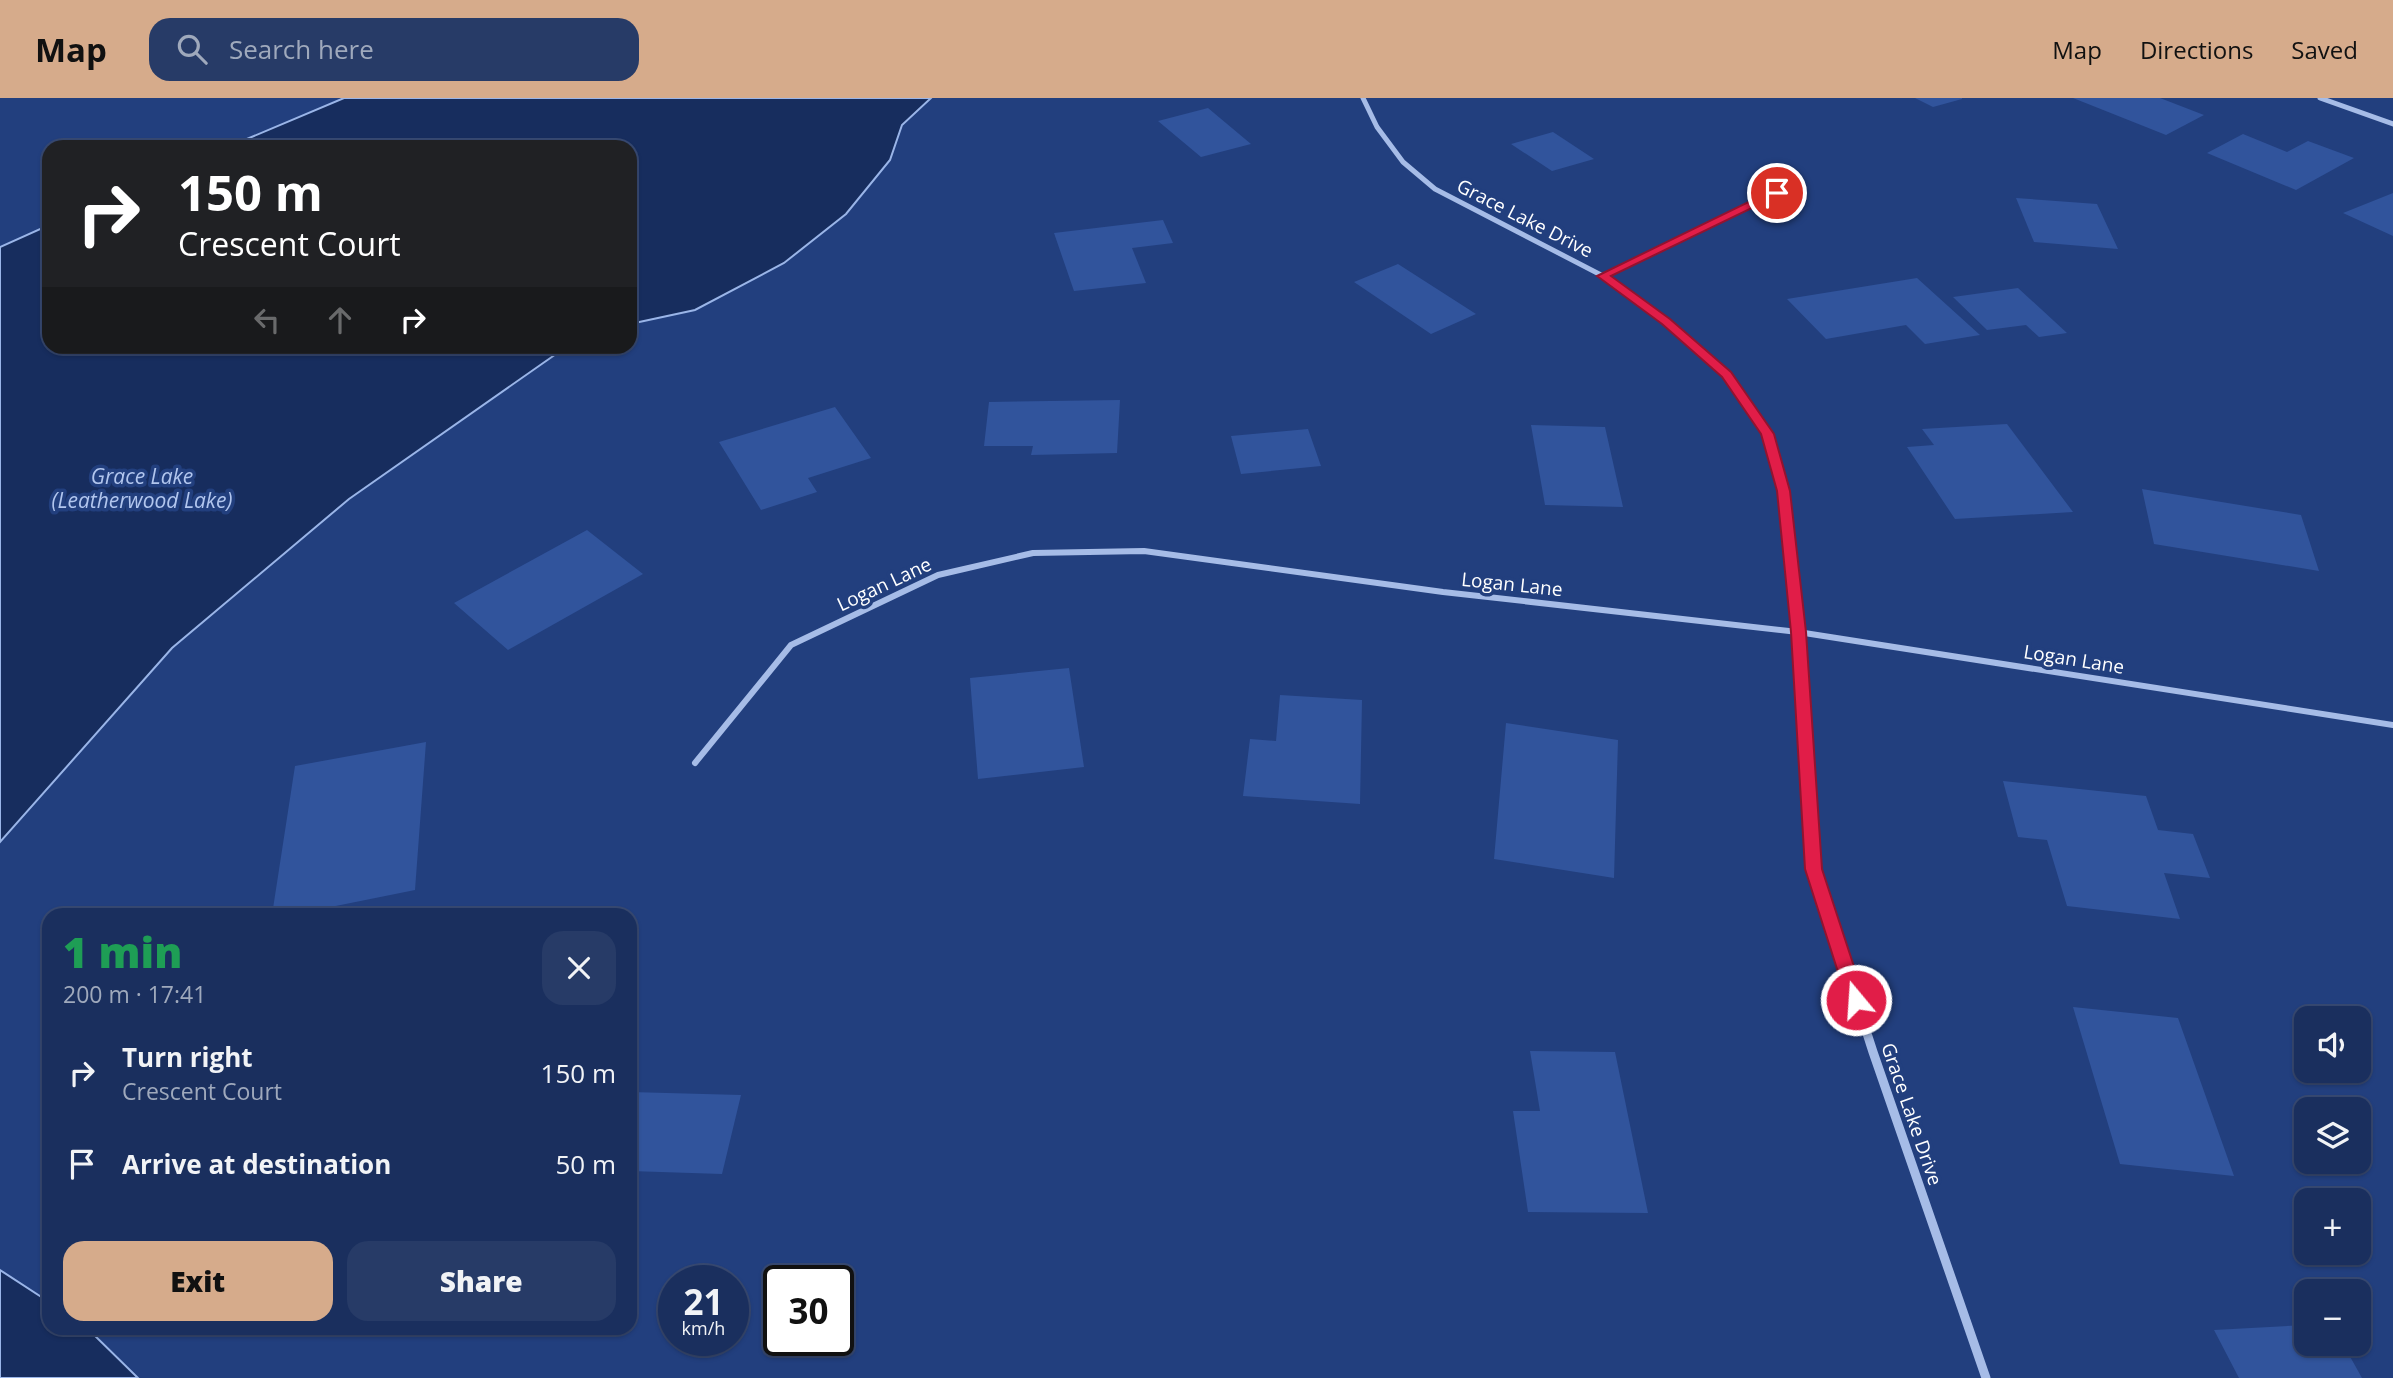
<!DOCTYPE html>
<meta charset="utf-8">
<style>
body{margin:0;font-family:"Open Sans",sans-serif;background:#273b67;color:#f1f3f6;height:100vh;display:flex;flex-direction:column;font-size:26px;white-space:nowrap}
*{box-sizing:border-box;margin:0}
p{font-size:23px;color:#9fa9bc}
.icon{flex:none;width:38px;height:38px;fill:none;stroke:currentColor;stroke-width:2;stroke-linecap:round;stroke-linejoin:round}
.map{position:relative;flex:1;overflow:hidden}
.drawer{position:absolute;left:42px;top:810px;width:595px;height:427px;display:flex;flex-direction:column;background:#1a2f5e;border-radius:21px;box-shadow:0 2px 5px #0004,0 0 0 2px #384a73}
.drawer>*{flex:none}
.top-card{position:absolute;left:42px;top:42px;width:595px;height:214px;border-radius:21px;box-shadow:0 2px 5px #0004,0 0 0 2px #384a73;background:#202124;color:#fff;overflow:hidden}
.buttons{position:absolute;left:2294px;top:908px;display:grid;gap:14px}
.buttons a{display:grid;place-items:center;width:77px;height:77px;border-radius:14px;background:#1a2f5e;box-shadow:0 2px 5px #0004,0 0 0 2px #384a73;font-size:35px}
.speed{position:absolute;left:658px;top:1167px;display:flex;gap:14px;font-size:35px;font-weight:700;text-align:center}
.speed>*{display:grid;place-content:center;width:91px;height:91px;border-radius:50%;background:#1a2f5e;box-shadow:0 2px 5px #0004,0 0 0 2px #384a73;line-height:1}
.speed small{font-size:18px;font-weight:400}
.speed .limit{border:4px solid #111;border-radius:10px;background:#fff;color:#111}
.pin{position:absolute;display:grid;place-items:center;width:60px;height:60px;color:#fff;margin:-30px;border:4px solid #fff;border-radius:50%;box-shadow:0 2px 7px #0007}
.me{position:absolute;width:77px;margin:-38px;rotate:342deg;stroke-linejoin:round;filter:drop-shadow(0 0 5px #0008)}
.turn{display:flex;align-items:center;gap:24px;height:147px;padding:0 21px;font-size:32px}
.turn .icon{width:91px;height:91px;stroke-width:2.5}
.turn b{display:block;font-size:49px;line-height:60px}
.lanes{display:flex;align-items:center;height:66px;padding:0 21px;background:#0003;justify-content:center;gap:35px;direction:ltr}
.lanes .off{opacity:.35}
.round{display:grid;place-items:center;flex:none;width:74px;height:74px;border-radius:21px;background:#273b67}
.head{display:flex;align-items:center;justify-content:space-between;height:119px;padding:0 21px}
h1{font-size:42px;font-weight:800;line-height:52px;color:#1e9e55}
.button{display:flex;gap:14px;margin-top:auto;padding:14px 21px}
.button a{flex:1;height:80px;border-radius:21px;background:#d6ab8b;color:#111;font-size:28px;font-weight:800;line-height:80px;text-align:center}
.button a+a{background:#273b67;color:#f1f3f6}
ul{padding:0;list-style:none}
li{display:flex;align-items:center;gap:21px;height:91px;padding:0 21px}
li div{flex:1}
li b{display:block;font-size:26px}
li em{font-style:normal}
header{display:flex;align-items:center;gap:42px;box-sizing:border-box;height:98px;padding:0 35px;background:#d6ab8b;color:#111}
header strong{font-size:33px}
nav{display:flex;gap:38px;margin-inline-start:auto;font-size:24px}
.search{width:490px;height:63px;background:#273b67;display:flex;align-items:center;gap:18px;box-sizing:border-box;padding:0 24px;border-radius:21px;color:#9fa9bc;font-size:26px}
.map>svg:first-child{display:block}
.water{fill:#172d5e;stroke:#9ab5e8;stroke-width:2}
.building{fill:#31549c}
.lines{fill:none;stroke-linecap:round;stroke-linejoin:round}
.minor-far2{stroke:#a6bce7;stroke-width:5}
.minor-far1{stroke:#a6bce7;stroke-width:6}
.minor{stroke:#a6bce7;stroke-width:9}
.route{fill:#e11d48;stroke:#92132f;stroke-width:2}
.labels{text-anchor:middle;stroke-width:7;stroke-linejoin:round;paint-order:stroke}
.street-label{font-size:19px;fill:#fff;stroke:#223f7e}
.water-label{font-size:21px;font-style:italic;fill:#b2c6ee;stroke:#223f7e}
</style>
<header>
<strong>Map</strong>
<div class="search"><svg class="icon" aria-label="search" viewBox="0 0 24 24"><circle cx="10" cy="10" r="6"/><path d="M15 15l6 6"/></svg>Search here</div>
<nav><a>Map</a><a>Directions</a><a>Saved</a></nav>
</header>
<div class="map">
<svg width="2393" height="1280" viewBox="0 0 2393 1280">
<rect width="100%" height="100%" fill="#223f7e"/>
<path class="water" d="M344,0H931L902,27L890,62L846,116L784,165L695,212L630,226V49H228Z
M49,127V248L566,249L349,401L172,550L0,744V149Z
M0,1172L49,1204V1230H87L138,1280H0Z"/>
<path class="building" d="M1915,0H1962V1L1933,9Z
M2073,0H2160L2204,17L2166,37Z
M1208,10L1251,46L1201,59L1158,23Z
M1553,34L1594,61L1552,73L1511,46Z
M2243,36L2287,54L2308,43L2354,60L2296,92L2207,55Z
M2393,95V138L2343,115Z
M2016,100L2097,106L2118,151L2034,144Z
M1163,122L1173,145L1132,150L1146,185L1074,193L1054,135Z
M1398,166L1476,216L1431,236L1354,184Z
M1917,180L1980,237L1925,246L1906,227L1826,241L1787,201Z
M2018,190L2067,235L2039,239L2026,227L1987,232L1953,199Z
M1120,302L1117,355L1031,357L1033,348H984L989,304Z
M835,309L871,360L808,380L817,394L761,412L719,344Z
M2007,326L2073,414L1955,421L1907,349L1934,347L1922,331Z
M1531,327L1605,329L1623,409L1545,407Z
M1308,331L1321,368L1241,376L1231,338Z
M2142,391L2301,417L2319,473L2154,446Z
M587,432L643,476L508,552L454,505Z
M1069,570L1084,669L978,681L970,580Z
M1280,597L1362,602L1360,706L1243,698L1250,641L1276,643Z
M1506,625L1618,642L1614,780L1494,761Z
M426,644L415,792L291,817H272L295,668Z
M2003,683L2146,698L2158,732L2193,736L2210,780L2164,775L2180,821L2067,808L2047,742L2018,739Z
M2073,909L2178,920L2234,1078L2120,1066Z
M1530,953L1615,954L1648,1115L1528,1114L1513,1013H1540Z
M630,994L741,997L722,1076L630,1073Z
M2306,1227V1246H2343L2362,1280H2239L2214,1232Z"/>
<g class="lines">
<path class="minor-far2" d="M1363,0L1377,29L1403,64L1435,91L1603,178L1666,223L1727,277L1756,320
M2320,0L2393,26
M1603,178L1777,95"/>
<path class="minor-far1" d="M1755,318C1788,367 1788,430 1793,487C1802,570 1806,654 1812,737
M695,665L791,547L938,477L1033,455L1144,453L1443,494L1798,534L2393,627"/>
<path class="minor" d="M1812,735L1814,771L1873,954L1986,1280"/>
</g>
<path class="route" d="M1773,92L1783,95L1611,178L1670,221L1731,274L1774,336L1790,393L1806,534L1822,771L1865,902L1863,907L1856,910L1850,907L1847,902L1805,771L1791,534L1777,393L1761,336L1722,279L1662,226L1597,178Z"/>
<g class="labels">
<g class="street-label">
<text transform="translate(1525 120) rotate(27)" y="7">Grace Lake Drive</text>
<text transform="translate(884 486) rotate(-25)" y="7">Logan Lane</text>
<text transform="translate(1512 486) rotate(6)" y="7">Logan Lane</text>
<text transform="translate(2074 561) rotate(9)" y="7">Logan Lane</text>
<text transform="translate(1912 1016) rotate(71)" y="7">Grace Lake Drive</text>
</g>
<g class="water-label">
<text x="142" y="386">Grace Lake<tspan x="142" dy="24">(Leatherwood Lake)</tspan></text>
</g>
</g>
</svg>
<div class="buttons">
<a><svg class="icon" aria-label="sound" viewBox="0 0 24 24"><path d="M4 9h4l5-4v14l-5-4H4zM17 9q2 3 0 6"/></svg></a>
<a><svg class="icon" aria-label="layers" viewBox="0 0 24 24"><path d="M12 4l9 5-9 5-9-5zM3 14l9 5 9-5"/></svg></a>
<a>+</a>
<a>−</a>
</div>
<div class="speed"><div>21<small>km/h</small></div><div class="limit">30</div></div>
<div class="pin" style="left:1777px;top:95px;background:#d93025"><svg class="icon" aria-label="arrive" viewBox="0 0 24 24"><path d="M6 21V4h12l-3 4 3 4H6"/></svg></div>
<svg class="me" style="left:1856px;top:902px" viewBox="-20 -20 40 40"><circle r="17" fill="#e11d48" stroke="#fff" stroke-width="3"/><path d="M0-11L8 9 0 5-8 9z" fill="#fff"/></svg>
<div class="top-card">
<div class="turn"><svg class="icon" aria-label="right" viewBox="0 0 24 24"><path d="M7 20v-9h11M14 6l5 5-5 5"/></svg><div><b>150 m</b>Crescent Court</div></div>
<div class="lanes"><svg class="icon off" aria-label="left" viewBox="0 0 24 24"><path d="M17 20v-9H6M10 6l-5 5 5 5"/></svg><svg class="icon off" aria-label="ahead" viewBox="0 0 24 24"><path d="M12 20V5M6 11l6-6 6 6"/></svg><svg class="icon" aria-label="right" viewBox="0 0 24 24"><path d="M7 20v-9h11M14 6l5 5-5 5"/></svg></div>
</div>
<section class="drawer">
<div class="head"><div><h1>1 min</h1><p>200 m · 17:41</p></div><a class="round"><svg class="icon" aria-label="close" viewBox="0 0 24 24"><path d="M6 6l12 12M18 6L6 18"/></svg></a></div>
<ul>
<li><svg class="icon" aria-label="right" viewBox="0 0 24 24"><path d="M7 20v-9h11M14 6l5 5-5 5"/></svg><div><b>Turn right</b><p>Crescent Court</p></div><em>150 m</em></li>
<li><svg class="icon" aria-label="arrive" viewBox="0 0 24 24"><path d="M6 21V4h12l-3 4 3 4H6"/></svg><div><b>Arrive at destination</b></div><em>50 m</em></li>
</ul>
<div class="button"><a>Exit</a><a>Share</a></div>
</section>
</div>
